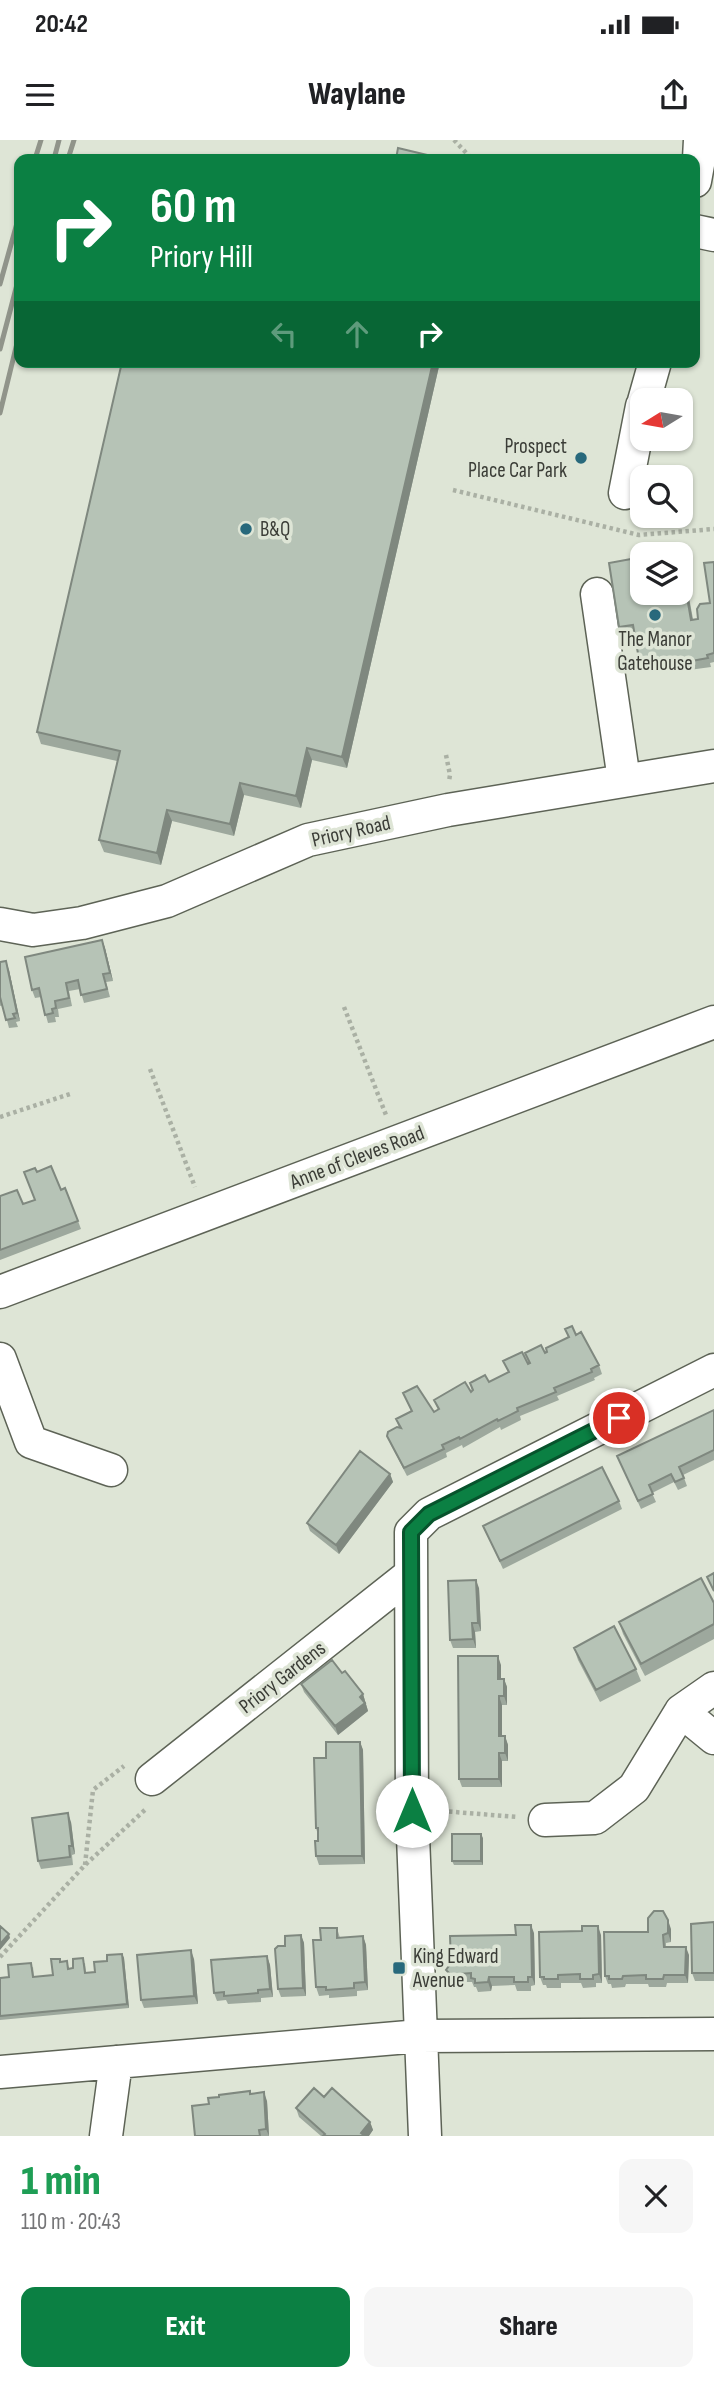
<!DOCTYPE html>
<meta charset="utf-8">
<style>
body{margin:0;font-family:"Sofia Sans Condensed",sans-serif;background:#f6f6f6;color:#202124;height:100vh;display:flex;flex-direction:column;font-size:26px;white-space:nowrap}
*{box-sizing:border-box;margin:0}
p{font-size:23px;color:#757577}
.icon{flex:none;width:38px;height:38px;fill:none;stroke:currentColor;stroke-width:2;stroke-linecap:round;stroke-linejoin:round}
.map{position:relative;height:1996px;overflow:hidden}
.panel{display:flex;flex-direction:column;background:#fff;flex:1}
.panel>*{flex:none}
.top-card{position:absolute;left:14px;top:14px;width:686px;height:214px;border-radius:14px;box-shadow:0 2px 5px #0004;background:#0b8043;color:#fff;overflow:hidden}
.needle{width:46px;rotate:259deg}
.controls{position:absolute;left:630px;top:248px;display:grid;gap:14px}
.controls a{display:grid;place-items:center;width:63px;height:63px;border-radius:14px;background:#fff;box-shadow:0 2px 5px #0004;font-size:35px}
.pin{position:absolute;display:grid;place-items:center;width:60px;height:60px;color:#fff;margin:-30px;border:4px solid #fff;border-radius:50%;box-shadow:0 2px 7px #0007}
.me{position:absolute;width:77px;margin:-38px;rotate:0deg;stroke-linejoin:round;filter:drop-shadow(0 0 5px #0008)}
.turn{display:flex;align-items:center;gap:24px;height:147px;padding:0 21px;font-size:32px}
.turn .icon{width:91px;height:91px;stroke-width:2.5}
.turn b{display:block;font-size:49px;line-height:60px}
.lanes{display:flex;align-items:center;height:66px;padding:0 21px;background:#0003;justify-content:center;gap:35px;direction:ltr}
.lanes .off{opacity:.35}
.round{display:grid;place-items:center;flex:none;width:74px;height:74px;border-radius:14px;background:#f6f6f6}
.overview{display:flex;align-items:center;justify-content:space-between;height:119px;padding:0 21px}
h1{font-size:42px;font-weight:800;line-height:52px;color:#1e9e55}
.action{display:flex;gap:14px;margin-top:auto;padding:14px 21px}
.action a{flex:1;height:80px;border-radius:14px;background:#0b8043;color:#fff;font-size:28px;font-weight:800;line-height:80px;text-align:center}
.action a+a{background:#f6f6f6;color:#202124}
.status{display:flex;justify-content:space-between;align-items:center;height:49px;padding:0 35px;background:#fff;direction:ltr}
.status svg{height:19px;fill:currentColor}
header{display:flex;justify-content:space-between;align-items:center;height:91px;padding:0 21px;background:#fff;font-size:32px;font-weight:800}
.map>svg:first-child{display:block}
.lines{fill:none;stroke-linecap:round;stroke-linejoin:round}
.minor-casing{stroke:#5d6356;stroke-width:35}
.path{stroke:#aab0a4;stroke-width:4.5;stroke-dasharray:3.5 3.5;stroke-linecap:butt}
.minor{stroke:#fff;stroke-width:32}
.rail{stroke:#90948a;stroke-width:5}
.wall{fill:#9da89d}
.shaded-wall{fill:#7f887f}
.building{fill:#b6c3b6;stroke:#7f887f;stroke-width:2}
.route-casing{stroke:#07532c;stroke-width:18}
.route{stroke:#0b8043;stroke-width:12}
.poi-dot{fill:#28697c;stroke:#dee5d6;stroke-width:2.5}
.labels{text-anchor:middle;stroke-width:7;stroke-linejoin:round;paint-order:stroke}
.poi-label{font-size:21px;fill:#3b3d37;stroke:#dee5d6;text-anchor:start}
.street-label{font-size:21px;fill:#3b3d37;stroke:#dee5d6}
</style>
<div class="status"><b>20:42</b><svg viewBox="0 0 49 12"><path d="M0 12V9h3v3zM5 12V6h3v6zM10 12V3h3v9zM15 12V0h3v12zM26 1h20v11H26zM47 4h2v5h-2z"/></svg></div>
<header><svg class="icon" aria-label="menu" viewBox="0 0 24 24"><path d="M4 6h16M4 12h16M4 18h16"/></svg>Waylane<svg class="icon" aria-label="share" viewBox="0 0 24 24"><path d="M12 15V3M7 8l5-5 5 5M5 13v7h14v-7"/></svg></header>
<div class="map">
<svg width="714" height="1996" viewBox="0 0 714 1996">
<rect width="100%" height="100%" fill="#dee5d6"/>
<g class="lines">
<g class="minor-casing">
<path id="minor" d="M695,41L699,19L700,0
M695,91L714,95
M644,261L655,222
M625,353L642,266
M597,454L624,640
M0,784L33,790L82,783L167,761L308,700L448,670L714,626
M0,1152L714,882
M0,1219L31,1302L111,1330
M681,1571L714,1598
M152,1639L411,1434
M545,1680L595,1678L634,1648L681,1571L714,1548
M0,1932L420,1896L714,1894
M106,1996L116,1922
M425,1996L412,1671L411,1392L429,1374L714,1230"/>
</g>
<path class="path" d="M454,0L472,19
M453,350L639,395L714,389
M446,615L450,635L449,641
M344,867L386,975
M150,929L195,1047
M0,977L73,953
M442,1671L517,1677
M85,1725L93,1650L124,1626
M0,1817L85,1725L147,1668"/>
<use href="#minor" class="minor"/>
<path class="rail" d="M35,19L41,0
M54,19L59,0
M68,19L74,0
M0,144L19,76
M0,209L19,137
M0,273L19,195"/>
</g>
<path class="wall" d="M122,222H440L347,628L312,620L301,668L244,655L234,696L172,681L161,725L104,712L99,700L117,621L41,604L37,592Z
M682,419L693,479H698L710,463L714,422V522L710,523L711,527L689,530L687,526L643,533L640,525L634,494L622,495L619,487Z
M102,800L105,808L113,841L106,842L110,857L84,863L80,849L69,851L72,866L58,869L59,877H55L56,882L48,883L41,857L35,858L32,850Z
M0,822L9,830L20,881L16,882L18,887L9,888L3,865L0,866Z
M37,1032L61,1050L78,1081L81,1089L0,1120V1056L23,1064L35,1060Z
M565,1189L576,1195L599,1225L602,1234L594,1238L595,1240L557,1256L559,1260L520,1276L521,1280L501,1290L500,1287L463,1308L462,1305L446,1313L447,1317L407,1336L391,1305L387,1296L399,1288L396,1279L411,1271L403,1253L434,1272L438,1270L434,1260L471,1252L472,1251L470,1243L489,1242L508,1232L503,1221L529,1223L525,1213H545L568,1197Z
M714,1270V1320L683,1335L687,1346L678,1350L674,1342L652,1353L656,1362L641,1369L617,1316Z
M390,1334L393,1342L339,1414L310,1391L307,1383Z
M619,1361L622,1369L503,1429L483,1386Z
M479,1448L481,1491L475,1492L476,1508H453L450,1500Z
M714,1463V1499L645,1536L623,1494L619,1482Z
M574,1508L636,1529L641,1541L600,1562L578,1520Z
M501,1525V1539H504L507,1547V1565H502V1596H505L508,1605V1621H502V1647H462L459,1639Z
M301,1544L363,1554L368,1571L338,1595L304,1552Z
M360,1602L363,1610L365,1724L319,1725L316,1716L318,1701V1695L316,1688L326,1618Z
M71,1682L75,1714L72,1715L73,1725L41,1729L38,1721Z
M483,1698V1725H454L452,1721Z
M714,1782V1841H695L692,1833Z
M337,1788L340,1798L363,1796L366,1805L368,1850L357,1851V1856L329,1858V1855L319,1856L316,1847L321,1800Z
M671,1789V1802L666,1803V1807L689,1815L688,1843H667L666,1847H649L648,1844H626L625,1847L612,1848L611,1844H608L605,1836Z
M534,1793L535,1845L531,1846V1851H517L515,1845L492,1846L491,1851L478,1852L476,1847H474L472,1842H462L457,1846L449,1838L446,1830L516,1795Z
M301,1795L304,1803L306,1856L281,1857L278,1849Z
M601,1795L602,1843H596V1847L583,1848L581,1843H561V1848H547L546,1845H543L540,1837Z
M122,1814L124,1818L129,1868L0,1880V1838L9,1837L33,1827L34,1837L53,1835L60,1819L61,1822L67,1821L69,1829L73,1828L85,1823L86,1833L95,1832L107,1821Z
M267,1816L270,1825L273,1857L261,1858V1862L228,1864L226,1860L217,1861L214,1853Z
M194,1819L198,1864L144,1868L141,1860Z
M251,1954L267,1961L269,1996H195L209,1964Z
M324,1957L370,1982L373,1990L368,1996H321L299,1977L296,1968Z"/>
<path class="shaded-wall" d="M433,222H440L347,628L342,617Z
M681,416L682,419L694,488L691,480L681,422Z
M307,608L312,620L301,668L296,656Z
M240,643L244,655L234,696L230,684Z
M167,670L172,681L161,725L157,713Z
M102,800L105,808L113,841L110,833Z
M6,821L9,830L20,881L17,873Z
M390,1334L393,1342L339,1414L336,1405Z
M476,1440L479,1448L481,1491L478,1483Z
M472,1483L475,1492L476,1508L473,1499Z
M498,1516L501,1525V1547L498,1539Z
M504,1539L507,1547V1565L504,1556Z
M363,1554L368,1571L338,1595L335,1586Z
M499,1556L502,1565V1605L499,1596Z
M505,1596L508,1605V1621L505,1613Z
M360,1602L363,1610L365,1724L362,1716Z
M499,1613L502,1621V1647L499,1639Z
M68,1673L71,1682L75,1714L72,1706Z
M481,1694L483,1698V1725L481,1721Z
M668,1780L671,1789V1802L668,1793Z
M531,1785L534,1793L535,1845L532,1837Z
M598,1786L601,1795L602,1843L599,1834Z
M9,1794L10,1798L0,1810V1804Z
M301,1795L304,1803L306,1856L303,1848Z
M363,1796L366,1805L368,1850L365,1842Z
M686,1807L689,1815L688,1843L685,1835Z
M191,1810L194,1819L198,1864L194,1856Z
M122,1814L124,1818L129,1868L127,1864Z
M267,1816L270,1825L273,1857L270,1849Z
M459,1834L462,1842L457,1846L454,1838Z
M489,1837L492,1846L491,1851L488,1842Z
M264,1952L267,1961L269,1996L266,1989Z
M370,1982L373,1990L369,1996H362L361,1993Z"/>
<path class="building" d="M398,8L444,19H396Z
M293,16L307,19H293Z
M122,222H433L342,617L307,608L296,656L240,643L230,684L167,670L157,713L99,700L120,611L37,592Z
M679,411V415H656Z
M642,417V453H681V422L691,480L698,479L697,469L700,464L710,463L704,423L714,422V513L707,515L708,518L686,522L685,518L640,525L633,485L619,487L609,423Z
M102,800L110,833L103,834L107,849L81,855L78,840L66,843L69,858L55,861L56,868L52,869L53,873L45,875L39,848L32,850L25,817Z
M6,821L17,873L13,874L15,878L6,880L0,857V822Z
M51,1026L61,1050L65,1048L78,1081L0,1110V1056L17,1050L23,1064L35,1060L24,1032L35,1028L37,1032Z
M572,1186L576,1195L581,1192L599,1225L591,1229L592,1232L554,1248L556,1252L517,1268L518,1271L498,1281L497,1279L460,1299L459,1297L442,1305L444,1309L404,1328L387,1296L388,1292L397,1287L401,1288L396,1279L412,1271L403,1253L417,1246L434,1272L439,1269L434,1260L465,1242L471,1252L473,1250L470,1243L485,1235L489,1242L509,1232L503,1221L522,1212L528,1224L530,1223L525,1213L541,1205L545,1213L547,1212L546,1208L569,1197L565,1189Z
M714,1270V1310L679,1327L684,1338L675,1342L671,1334L649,1345L653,1354L638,1361L617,1316Z
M360,1311L390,1334L336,1405L307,1383Z
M602,1327L619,1361L500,1421L483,1386Z
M714,1433V1451L707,1437Z
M701,1438L714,1463V1484L641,1524L619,1482Z
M476,1440L478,1483H472L473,1499L450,1500L448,1441Z
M614,1486L636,1529L596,1550L574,1508Z
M458,1516H498V1539H504V1556H499V1596H505V1613H499V1639H459Z
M332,1520L342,1533L345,1531L363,1554L360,1557L365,1563L335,1586L301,1544Z
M326,1602H360L362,1716H316L315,1701H318V1688H316L314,1618H326Z
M68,1673L72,1706H69L70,1717L38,1721L32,1678Z
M452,1694H481V1721H452Z
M654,1771H663L668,1780V1793L663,1795L664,1807H686L685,1835H664L663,1839H646V1835L623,1836L622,1839H609V1836H605L604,1792H648V1778Z
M714,1782V1833H692L691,1784Z
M515,1785H531L532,1837H528V1842H514V1837H489L488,1842L475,1843V1839L471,1838V1833L459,1834L454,1838L446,1830L451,1823L450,1796L516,1795Z
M0,1786L9,1794L0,1804Z
M582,1786H598L599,1834L593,1835V1839H580V1834L558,1835V1839H544V1837H540L539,1792L582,1791Z
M320,1788H337V1798L363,1796L365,1842L354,1843V1848L326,1850V1847H316L313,1800H321Z
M301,1795L303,1848L278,1849L275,1809L278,1806H285V1796Z
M191,1810L194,1856L141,1860L137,1815Z
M122,1814L127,1864L0,1876V1838L9,1837L8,1825L31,1823L33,1837L53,1835L51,1819H60V1822L67,1821L68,1829L73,1828V1819L83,1818L85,1833L95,1832L94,1822L107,1821V1815Z
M267,1816L270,1849L258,1850V1853L224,1856V1852L214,1853L211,1820Z
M314,1948L324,1957L332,1948L370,1982L361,1993L365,1996H323L325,1994L296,1968Z
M250,1951V1954L264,1952L266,1989L259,1990L260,1996H195L192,1966L209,1964L208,1958L219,1957V1955Z"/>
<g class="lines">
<g class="route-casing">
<path id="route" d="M412,1671L411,1392L429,1374L619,1278"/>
</g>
<use href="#route" class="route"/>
</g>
<g class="poi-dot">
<circle cx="581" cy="318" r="7"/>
<circle cx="246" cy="389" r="7"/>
<circle cx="655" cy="475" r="7"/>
<rect x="392" y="1821" width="14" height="14" rx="3.5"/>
</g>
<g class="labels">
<g class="poi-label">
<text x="567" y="313" text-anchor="end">Prospect<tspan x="567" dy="24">Place Car Park</tspan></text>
<text x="260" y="396">B&amp;Q</text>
<text x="655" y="506" text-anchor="middle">The Manor<tspan x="655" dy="24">Gatehouse</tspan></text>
<text x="413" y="1823">King Edward<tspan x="413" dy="24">Avenue</tspan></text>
</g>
<g class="street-label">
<text transform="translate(351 691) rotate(-13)" y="7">Priory Road</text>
<text transform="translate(357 1017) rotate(-21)" y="7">Anne of Cleves Road</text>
<text transform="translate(282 1537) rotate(-38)" y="7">Priory Gardens</text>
</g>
</g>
</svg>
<div class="controls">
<a><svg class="needle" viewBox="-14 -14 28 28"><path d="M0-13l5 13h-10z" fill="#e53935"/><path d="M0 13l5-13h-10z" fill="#757577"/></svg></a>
<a><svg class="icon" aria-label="search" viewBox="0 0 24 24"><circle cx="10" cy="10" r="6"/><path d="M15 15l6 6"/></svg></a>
<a><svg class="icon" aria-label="layers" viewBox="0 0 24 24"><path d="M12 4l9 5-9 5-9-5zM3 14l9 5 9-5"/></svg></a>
</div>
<div class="pin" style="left:619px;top:1278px;background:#d93025"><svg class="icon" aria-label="arrive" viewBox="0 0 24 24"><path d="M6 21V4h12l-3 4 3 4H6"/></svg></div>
<svg class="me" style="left:412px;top:1671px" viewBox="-20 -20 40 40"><circle r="19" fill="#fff"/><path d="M0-13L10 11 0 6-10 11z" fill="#0b8043"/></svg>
<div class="top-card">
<div class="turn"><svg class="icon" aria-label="right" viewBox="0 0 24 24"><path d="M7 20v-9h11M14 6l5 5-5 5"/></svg><div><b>60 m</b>Priory Hill</div></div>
<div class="lanes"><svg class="icon off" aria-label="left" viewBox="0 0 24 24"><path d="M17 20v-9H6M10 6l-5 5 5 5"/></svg><svg class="icon off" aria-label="ahead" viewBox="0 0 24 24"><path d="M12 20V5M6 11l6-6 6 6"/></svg><svg class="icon" aria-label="right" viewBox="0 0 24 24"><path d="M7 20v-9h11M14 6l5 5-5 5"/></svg></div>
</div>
</div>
<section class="panel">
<div class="overview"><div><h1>1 min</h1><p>110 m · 20:43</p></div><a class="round"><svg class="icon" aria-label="close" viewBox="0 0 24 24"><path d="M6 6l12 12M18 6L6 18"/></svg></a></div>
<div class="action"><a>Exit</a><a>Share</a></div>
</section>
